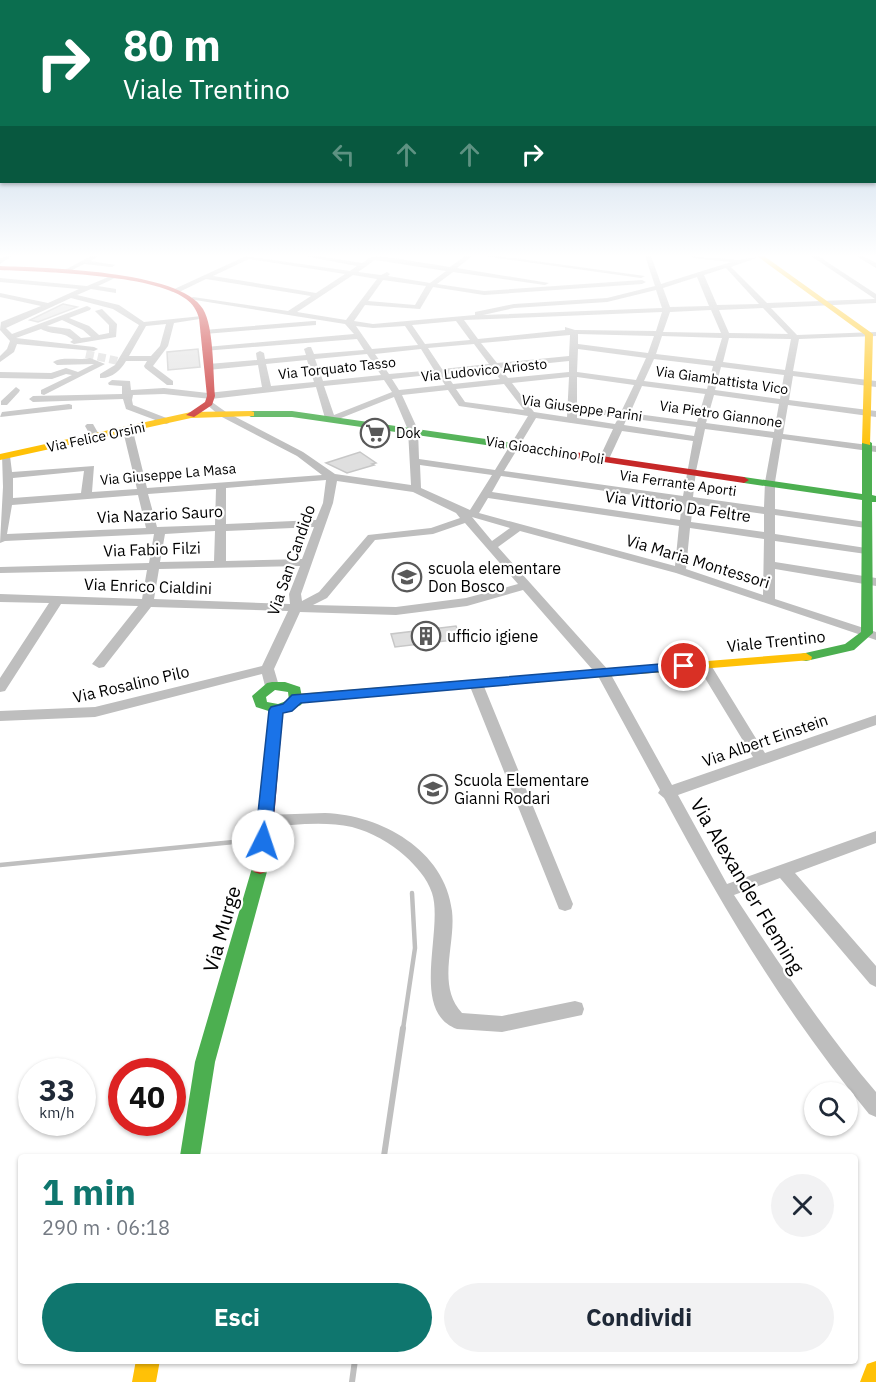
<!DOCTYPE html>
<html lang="it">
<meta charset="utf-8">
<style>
body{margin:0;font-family:"IBM Plex Sans",sans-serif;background:#f2f2f3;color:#1f2937;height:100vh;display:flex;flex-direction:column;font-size:22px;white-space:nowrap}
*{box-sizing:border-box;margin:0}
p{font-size:20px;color:#747a83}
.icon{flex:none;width:33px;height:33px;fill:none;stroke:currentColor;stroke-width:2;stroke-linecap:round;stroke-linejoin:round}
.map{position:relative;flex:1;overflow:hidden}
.drawer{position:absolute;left:18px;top:1154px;width:840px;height:210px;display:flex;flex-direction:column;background:#fff;border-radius:6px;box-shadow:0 2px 4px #0004}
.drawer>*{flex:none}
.guide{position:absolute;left:0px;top:0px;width:876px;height:183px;box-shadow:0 2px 4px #0004;background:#0b6e4f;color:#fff;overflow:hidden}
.controls{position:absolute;left:804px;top:1082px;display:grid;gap:12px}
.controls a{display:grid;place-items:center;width:54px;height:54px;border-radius:50%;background:#fff;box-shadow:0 2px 4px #0004;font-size:30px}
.speed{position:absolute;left:18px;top:1058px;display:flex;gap:12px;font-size:30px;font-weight:700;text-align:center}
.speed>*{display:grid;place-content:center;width:78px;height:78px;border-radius:50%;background:#fff;box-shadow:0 2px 4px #0004;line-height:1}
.speed small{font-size:15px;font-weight:400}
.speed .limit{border:9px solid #d22;background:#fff;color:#111}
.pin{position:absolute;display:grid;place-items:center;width:51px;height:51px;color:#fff;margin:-26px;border:3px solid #fff;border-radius:50%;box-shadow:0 2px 6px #0007}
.me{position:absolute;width:66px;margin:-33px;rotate:4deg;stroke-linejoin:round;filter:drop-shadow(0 0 4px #0008)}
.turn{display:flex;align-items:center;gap:21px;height:126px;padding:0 24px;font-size:27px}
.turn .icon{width:78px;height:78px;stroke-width:2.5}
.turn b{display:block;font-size:42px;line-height:51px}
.lanes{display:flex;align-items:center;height:57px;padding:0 24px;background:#0003;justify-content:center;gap:30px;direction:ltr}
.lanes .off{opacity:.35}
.round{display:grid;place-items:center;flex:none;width:63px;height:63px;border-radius:32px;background:#f2f2f3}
.headline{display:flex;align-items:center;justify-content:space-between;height:102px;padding:0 24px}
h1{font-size:36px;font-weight:700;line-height:45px;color:#0f766e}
.cta{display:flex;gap:12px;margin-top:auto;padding:12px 24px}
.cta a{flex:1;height:69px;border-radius:36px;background:#0f766e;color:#fff;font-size:24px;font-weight:700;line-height:69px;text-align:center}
.cta a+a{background:#f2f2f3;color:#1f2937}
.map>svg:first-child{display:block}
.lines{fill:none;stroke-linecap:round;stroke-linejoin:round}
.stream-far1{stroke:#bfbfbf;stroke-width:4.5}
.stream{stroke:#bfbfbf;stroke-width:6}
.building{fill:#dfdfdf;stroke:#c7c7c7;stroke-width:1.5}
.street-tunnel{stroke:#d9d9d9;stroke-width:8;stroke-dasharray:8 4;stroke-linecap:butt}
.street{fill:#bebebe;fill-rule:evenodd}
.fast{fill:#4caf50;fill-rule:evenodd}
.slow{fill:#ffc107;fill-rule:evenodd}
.jam{fill:#c62828;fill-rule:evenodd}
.route{fill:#1a73e8;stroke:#114b97;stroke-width:1.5}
.labels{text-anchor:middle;stroke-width:4.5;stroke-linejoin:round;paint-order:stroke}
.far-street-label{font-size:14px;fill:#000;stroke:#fff}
.far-poi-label{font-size:14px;fill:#000;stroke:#fff;text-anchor:start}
.street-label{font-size:16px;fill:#000;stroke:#fff}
.poi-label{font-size:16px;fill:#000;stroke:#fff;text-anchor:start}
.near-street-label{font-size:20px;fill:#000;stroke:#fff}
</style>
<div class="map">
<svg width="876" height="1382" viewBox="0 0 876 1382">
<rect width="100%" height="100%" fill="#fff"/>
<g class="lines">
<path class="stream-far1" d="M0,865L254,840
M403,1029L415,948L412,893"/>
<path class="stream" d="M384,1156L403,1028
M352,1382L355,1360"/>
</g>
<path class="building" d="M63,304L77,307L38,322L30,320Z
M198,349L200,367L168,370L167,352Z
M360,452L376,463L372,464L374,465L347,473L326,463Z
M456,626L461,639L395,647L391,634Z"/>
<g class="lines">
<path class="street-tunnel" d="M86,354L118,361"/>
<path class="street" d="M5,256H12L0,264V259Z
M91,256H98L91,261L115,265L112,267L84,264L66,273L61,272Z
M246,256L350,271L357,266L304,256H318L362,263L371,257L380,256L450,267L465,256H472L457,268L549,283L545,285L453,272L437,284L484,291L642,280L646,282L642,284L484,295L433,287L420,309L365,305L354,321L373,324L475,315V312L514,304L607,298L655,286L645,256H651L661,284L731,262L693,258L690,256L739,260L762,256L731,267L767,303L875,299L811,256H818L876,294V303L771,308L797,335L876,332V336L799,339L793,371L876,381V387L793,376L789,400L876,411V417L788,405L783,434L876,446V452L782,439L775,482V509L866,522L871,525L866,528L775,515V534L866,548L872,551L866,554L775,541V562L876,578V586L775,569V599L876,632V640L676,573L520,531L498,547L609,671L672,785L753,757L697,665L699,662H709L765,753L876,715V725L678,795L727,884L876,831V843L795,873L876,966V987L870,984L780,878L734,895C779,963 823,1030 876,1092V1117L869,1114C787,1015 724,910 664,798L658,793L660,790L598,676L523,590L467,606L396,615L300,612L274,669L279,686L272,690L265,686L262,674L95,717L0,721V711L95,707L262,666L288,611L151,607L104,667L99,668L92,664L138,606L61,604L5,691L0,692V678L49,603L0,602V594L142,599L147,570L0,573V567L149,563L154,534L5,541L0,543L3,487L2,454L10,456L12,472L94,466L92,492L137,489L123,431L128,428L133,431L147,488L322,475L297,456L220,416L205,403L209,400L226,412L303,452L335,474L411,485L408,430L394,397L331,422L325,418L316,387L211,399L164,394L133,395L132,400L133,405L169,419V423L166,424L126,409L123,399L33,402L29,399L33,396L122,394V386L109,385L108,383L112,380L130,381L131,390L164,388L208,393L262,387L258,365L208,370L204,367L208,364L257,360L256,353L260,351L264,353L265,359L306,355L304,349L308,347H311L314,354L364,350L357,339L203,351L202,349L206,347L354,334L345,324L189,299L193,297L288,311L311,296L206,279L177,293L170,291ZM249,259L345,274L316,293L213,276ZM375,260L446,271L430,283L388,276L390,274L387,272L381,275L358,272ZM726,268L759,304L717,305L704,275ZM353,275L377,279L346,320L297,312ZM697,277L709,306L670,307L663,288ZM383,280L426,286L415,305L368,301ZM656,290L662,308L483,315L514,308L607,302ZM763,308L788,334L729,333L719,310ZM711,310L721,333L663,332L670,312ZM662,312L656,331L575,330L565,327V330L478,339L464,320ZM456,321L470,340L425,344L412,325ZM356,326L373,328L405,326L418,345L372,349ZM578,334L654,336L648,353L578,344ZM570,335L569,356L497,363L481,343ZM662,336L722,338L715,361L656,354ZM729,338L791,339L785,370L723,362ZM474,344L489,364L442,369L428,348ZM421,349L434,370L389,374L375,354ZM578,349L646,358L636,380L577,372ZM367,354L381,375L323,381L315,359ZM654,359L713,366L707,389L644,381ZM307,360L314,382L271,386L266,364ZM569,361V372L508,378L500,368ZM721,367L784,375L780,399L715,390ZM492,369L500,379L453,384L446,374ZM438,374L445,385L399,390L392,379ZM569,377L567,417L534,412L512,383ZM577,377L634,385L621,412L577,406ZM384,380L392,392L334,415L324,386ZM504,384L524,410L465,402L456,389ZM642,386L705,394L697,422L630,413ZM448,390L459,406L528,416L495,470L419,459L418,430L402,395ZM714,395L779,404L774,432L706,423ZM577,411L619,417L615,424L577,418ZM536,418L613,429L599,459L604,462L609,459L622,431L693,441L683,496L504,471ZM627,418L696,427L694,436L624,425ZM705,429L773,438L765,482L764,507L693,497L696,471ZM420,465L492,475L470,510L421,488ZM84,471L81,493L13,498V478ZM501,476L682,502L680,520L492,492ZM326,480L323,503L316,520L226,524V488ZM337,481L413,492L456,513L460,518L431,528L368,535L319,592L302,601L301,594L333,503ZM216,489L215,525L157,527L148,494ZM138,495L146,528L7,534L12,505ZM488,498L679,526L675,566L479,513ZM693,504L764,514V532L691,522ZM472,517L510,528L492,541ZM465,523L518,584L466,598L396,607L313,605L327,598L375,540L433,534ZM314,527L302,559L226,561V531ZM690,528L764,539L763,595L686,569ZM215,531L214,561L160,562L165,534ZM300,566L289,594L290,604L154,599L159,569Z
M482,256H498L645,276L641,278Z
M856,256H863L876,263V268Z
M113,275L117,277L115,278L98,286L116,289V293L91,289L77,295L119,305L144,322L202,316L206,318L174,323L168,346L153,366L173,381V385H167L145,368L144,366L147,361H126C121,370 111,379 100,378V374L115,365L139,325L113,309L71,298L6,328L12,334L87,306L91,308L90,310L69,318L89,326L99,335L109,333V325L95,311L102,309L117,324L116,337L74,344L70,342L73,340C61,330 54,336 41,329L16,338L94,347L98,349L94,351L17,344L14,352L0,362V356L7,349L10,341L0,330L1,322L41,306L0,297V293L48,303L79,289L0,282V278L87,286ZM62,320L83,330L91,337L81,338L70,329L47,326ZM166,324L160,346L151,356H129L146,326Z
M313,321H316V325L204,334L200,332L204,330Z
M90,358L105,364L44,395L41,394V390L72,375L66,374L52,379L0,378V372L51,373L66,368L78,372L94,364L57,365L53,362C63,356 78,361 90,358Z
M16,387L20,390L19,392L7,405H1V401Z
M69,404L72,405V409L0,417L2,412Z
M87,424H93L101,438L99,440H93L85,426Z
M476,680L483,684L573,904L571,909L565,911L559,909L469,684Z
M325,813C381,815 445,850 452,911C456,945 436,985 462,1013L502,1016L575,1001L582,1003L584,1009L582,1015L502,1032L457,1029C409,1012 444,929 432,893C427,878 416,866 405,856C391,843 371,832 352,827C324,821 294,825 265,827L260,825L257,821L260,817L265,815Z"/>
<path class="fast" d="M292,411L513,443L518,446L513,449L292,417H251L246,414L251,411Z
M867,440L872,443V495L876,496V502H872L873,633L854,650L806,661L801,660L800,657L801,654L845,644L861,632L862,500L744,483L739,480L744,477L862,494V443Z
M272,682H285L300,687L303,702L301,705L278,714L256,707L252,696L267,683ZM275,690L288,692L289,700L278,704L267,702L266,697Z
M260,862L266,864L268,868L215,1062L200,1156H180L195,1062L252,868L254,864Z"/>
<path class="slow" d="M757,256H764L873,334L870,445L862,443L865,335Z
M251,411L254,412V416L191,418L0,460V454L191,412Z
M806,653L812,657L811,660L297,702L290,698L297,694Z
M136,1360H160L156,1382H132Z
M876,1361V1382H860L867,1364Z"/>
<path class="jam" d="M0,266C44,268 180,270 203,309C214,327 213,374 215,396L212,405L194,417L186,415L205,402L207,396L199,318C197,311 193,304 186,299C153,274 43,272 0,270Z
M513,443L744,477L749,480L744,483L510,448V444Z
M276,705L283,710L271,856L266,872L260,874L254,872L252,868L255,856L269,710Z"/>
</g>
<linearGradient id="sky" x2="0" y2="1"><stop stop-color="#97b8d8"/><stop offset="0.57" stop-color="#fff"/><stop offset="1" stop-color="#fff" stop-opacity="0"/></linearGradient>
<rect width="876" height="449" fill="url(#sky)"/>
<path class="route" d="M684,662L689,664V669L301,703L292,711L283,713L271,841L263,847L255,841L269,710L271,707L283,704L292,695Z"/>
<defs>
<g id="supermarket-ring" transform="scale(1.5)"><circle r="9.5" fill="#fff" stroke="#595959" stroke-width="1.5"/><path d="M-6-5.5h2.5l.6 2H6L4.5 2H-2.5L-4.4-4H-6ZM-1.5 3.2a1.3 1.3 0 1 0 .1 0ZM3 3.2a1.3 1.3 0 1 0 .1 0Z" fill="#595959"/></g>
<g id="school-ring" transform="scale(1.5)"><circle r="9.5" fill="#fff" stroke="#595959" stroke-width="1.5"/><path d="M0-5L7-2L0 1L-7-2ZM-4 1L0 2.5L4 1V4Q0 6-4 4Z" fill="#595959"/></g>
<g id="building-ring" transform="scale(1.5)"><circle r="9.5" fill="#fff" stroke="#595959" stroke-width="1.5"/><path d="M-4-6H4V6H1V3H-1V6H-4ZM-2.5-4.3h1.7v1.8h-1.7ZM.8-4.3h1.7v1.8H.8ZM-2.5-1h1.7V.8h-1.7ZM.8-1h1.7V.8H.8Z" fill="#595959"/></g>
</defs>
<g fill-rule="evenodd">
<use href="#supermarket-ring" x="375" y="433"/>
<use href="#school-ring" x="407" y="577"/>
<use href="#building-ring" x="426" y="636"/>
<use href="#school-ring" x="433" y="789"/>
</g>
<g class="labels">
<g class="far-street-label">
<text transform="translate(337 368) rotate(-6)" y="5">Via Torquato Tasso</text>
<text transform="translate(484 370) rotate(-6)" y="5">Via Ludovico Ariosto</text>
<text transform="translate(722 380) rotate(8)" y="5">Via Giambattista Vico</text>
<text transform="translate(582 408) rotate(8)" y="5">Via Giuseppe Parini</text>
<text transform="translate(721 414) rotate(8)" y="5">Via Pietro Giannone</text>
<text transform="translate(96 437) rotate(-12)" y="5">Via Felice Orsini</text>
<text transform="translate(545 450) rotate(9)" y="5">Via Gioacchino Poli</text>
<text transform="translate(168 474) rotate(-5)" y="5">Via Giuseppe La Masa</text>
<text transform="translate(678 483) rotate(8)" y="5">Via Ferrante Aporti</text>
</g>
<g class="far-poi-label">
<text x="396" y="438">Dok</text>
</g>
<g class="street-label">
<text transform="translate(678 506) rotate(8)" y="6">Via Vittorio Da Feltre</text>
<text transform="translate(160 514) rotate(-3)" y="6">Via Nazario Sauro</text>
<text transform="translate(152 549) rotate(-2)" y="6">Via Fabio Filzi</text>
<text transform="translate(291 560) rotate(-71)" y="6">Via San Candido</text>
<text transform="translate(698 561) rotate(17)" y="6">Via Maria Montessori</text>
<text transform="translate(148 586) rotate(2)" y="6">Via Enrico Cialdini</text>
<text transform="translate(776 641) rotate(-6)" y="6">Viale Trentino</text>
<text transform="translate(131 684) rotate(-13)" y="6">Via Rosalino Pilo</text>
<text transform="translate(765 740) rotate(-19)" y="6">Via Albert Einstein</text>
</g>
<g class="poi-label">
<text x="428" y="574">scuola elementare<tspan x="428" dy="18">Don Bosco</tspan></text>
<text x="447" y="642">ufficio igiene</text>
<text x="454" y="786">Scuola Elementare<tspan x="454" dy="18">Gianni Rodari</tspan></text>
</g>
<g class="near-street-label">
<text transform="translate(747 886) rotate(59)" y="7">Via Alexander Fleming</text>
<text transform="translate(222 929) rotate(-74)" y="7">Via Murge</text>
</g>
</g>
</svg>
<div class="controls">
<a><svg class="icon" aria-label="search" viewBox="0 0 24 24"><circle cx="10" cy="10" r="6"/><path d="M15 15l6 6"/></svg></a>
</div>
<div class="speed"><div>33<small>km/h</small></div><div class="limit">40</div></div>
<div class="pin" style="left:684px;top:666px;background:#d93025"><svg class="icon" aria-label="arrive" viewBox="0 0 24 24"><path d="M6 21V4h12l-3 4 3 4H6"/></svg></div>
<svg class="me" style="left:263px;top:841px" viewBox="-20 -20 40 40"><circle r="19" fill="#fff"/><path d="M0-13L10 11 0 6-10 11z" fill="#1a73e8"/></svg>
<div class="guide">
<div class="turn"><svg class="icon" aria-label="right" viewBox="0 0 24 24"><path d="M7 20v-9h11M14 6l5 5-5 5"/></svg><div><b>80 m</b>Viale Trentino</div></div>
<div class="lanes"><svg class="icon off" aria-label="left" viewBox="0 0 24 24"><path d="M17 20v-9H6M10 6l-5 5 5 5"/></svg><svg class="icon off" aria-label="ahead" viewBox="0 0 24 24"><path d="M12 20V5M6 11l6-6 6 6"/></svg><svg class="icon off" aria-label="ahead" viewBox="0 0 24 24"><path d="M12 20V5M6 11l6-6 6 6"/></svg><svg class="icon" aria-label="right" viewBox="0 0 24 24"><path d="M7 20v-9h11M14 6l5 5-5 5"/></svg></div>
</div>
<section class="drawer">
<div class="headline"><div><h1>1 min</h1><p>290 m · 06:18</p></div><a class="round"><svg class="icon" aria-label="close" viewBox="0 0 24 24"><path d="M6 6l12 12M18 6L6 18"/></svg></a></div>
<div class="cta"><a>Esci</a><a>Condividi</a></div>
</section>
</div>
